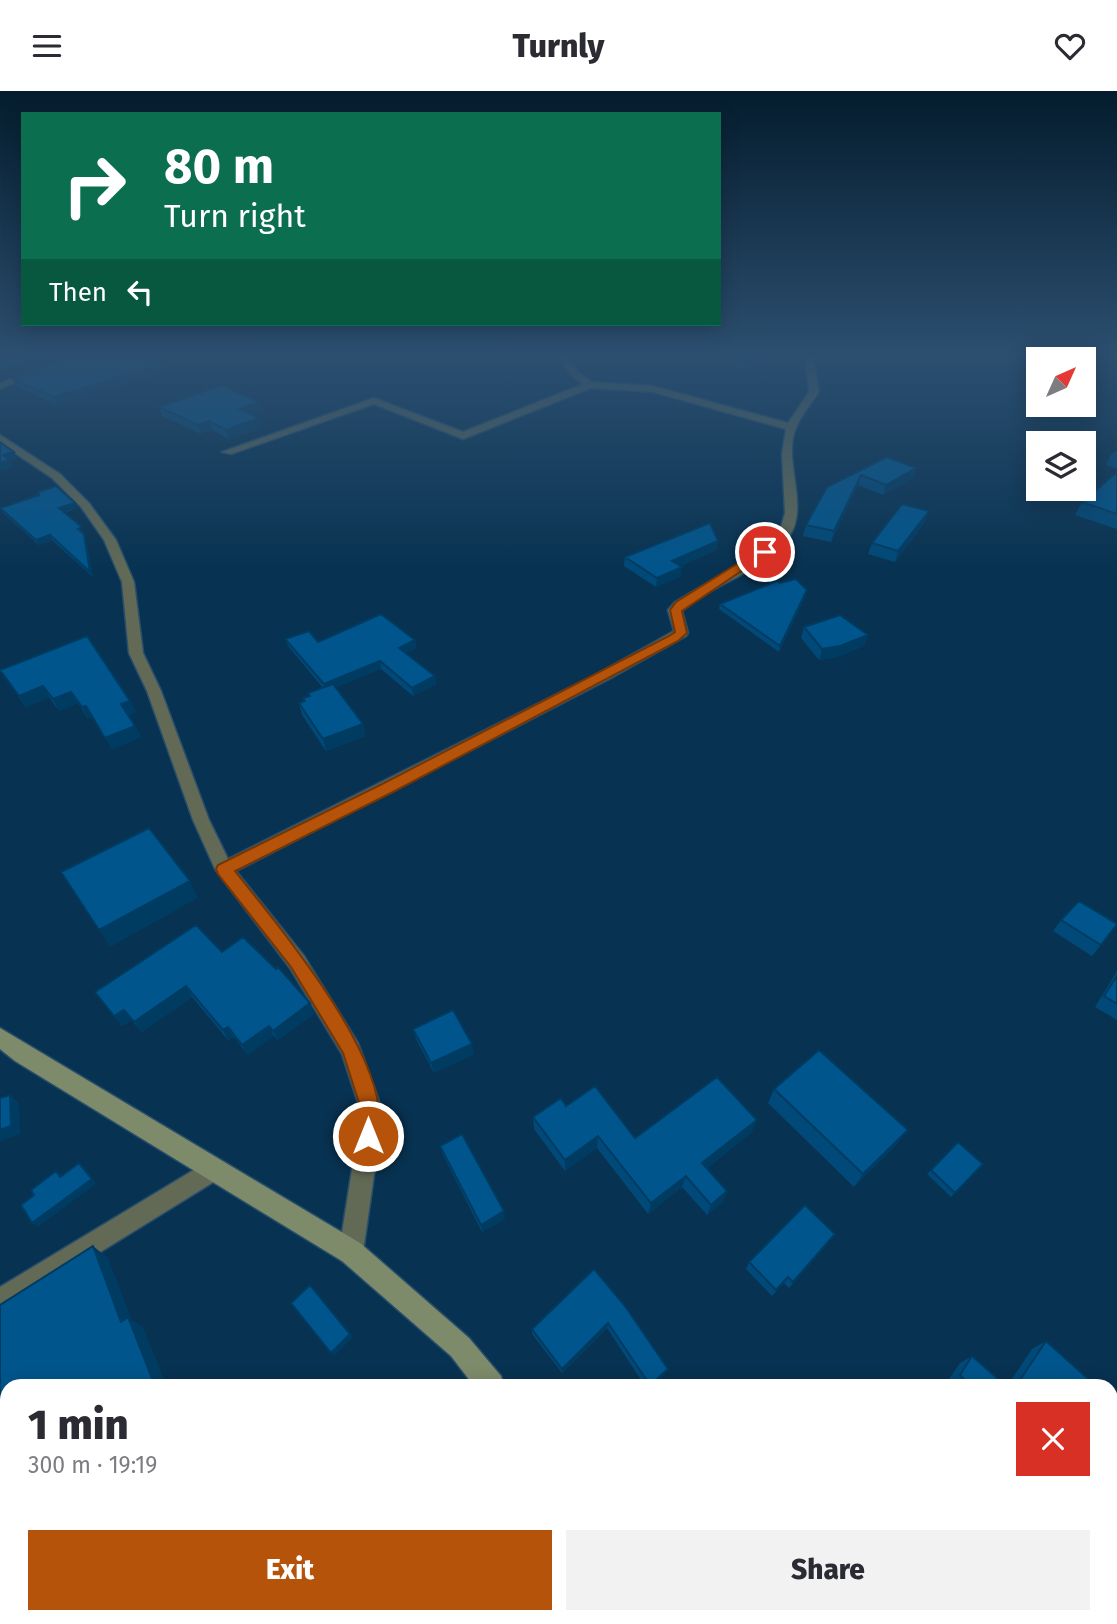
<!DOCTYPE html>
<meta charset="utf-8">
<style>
body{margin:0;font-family:"Fira Sans",sans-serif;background:#f2f2f3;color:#2b2b33;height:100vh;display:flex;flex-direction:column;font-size:26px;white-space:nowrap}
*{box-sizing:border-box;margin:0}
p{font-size:23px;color:#7c7c81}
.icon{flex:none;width:38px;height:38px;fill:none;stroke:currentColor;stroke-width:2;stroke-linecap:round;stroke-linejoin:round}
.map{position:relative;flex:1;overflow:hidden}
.panel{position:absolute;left:0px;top:1288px;width:1118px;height:245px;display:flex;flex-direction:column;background:#fff;border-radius:21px 21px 0 0;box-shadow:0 4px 18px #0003}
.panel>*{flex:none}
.guide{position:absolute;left:21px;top:21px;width:700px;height:214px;border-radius:0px;box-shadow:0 4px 18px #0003;background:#0b6e4f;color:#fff;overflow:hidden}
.needle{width:46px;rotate:45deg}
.fabs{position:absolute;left:1026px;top:256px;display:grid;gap:14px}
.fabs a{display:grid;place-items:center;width:70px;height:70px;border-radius:0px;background:#fff;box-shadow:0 4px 18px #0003;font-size:35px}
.pin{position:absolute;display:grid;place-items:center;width:60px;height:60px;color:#fff;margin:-30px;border:4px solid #fff;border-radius:50%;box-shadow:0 2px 7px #0007}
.me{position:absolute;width:77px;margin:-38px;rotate:0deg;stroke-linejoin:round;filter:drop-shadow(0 0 5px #0008)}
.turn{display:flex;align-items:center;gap:24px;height:147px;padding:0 28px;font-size:32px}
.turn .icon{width:91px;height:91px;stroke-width:2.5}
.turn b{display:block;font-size:49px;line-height:60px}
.then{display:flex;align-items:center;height:66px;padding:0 28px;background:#0003;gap:14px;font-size:26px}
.round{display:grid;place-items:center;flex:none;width:74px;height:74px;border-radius:0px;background:#f2f2f3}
.overview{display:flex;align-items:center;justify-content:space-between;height:119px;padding:0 28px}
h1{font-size:42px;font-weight:800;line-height:52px}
.primary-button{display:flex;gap:14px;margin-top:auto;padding:14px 28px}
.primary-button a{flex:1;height:80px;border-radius:0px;background:#b45309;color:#fff;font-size:28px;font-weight:800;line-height:80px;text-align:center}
.primary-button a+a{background:#f2f2f3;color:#2b2b33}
header{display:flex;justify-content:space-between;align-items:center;height:91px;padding:0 28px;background:#fff;font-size:32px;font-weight:800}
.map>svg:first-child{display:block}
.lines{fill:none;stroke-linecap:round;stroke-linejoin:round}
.street-casing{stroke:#284e6b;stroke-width:3}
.secondary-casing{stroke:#284e6b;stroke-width:3}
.street{fill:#626a56;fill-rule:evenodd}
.secondary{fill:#7d8b6b;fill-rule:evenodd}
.wall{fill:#004978}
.shaded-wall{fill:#003c62}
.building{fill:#00558c;stroke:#003c62;stroke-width:2}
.route{fill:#b45309;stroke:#753606;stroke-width:2}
</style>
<header><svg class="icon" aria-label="menu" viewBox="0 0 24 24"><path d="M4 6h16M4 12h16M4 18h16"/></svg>Turnly<svg class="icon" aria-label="heart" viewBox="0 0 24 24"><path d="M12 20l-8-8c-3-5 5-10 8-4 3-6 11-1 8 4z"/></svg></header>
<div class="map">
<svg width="1117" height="1533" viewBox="0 0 1117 1533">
<rect width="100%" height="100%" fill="#083251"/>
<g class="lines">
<g class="street-casing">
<path id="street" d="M557,265H566L578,281L592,291L653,295L788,332L809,301L805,265H813L819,301C809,316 796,330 793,347C787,379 809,419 788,447C762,482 713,492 682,520L688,542L686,545L609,588L236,780L304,865L358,952L383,1021L363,1161L360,1170L351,1173L342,1170L339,1161L361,1021L342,963L290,877L215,778L193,729L147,600L129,562L122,491L104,449L81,416L52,387L0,352V344L60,383L89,412L116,449L134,491L143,562L161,600L209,729L228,768L599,582L674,540L668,519L675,511L748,468L779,443L785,422L782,363L786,338L653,301L591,297L463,348L374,313L231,363L222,361L374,307L463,341L583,293L572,285Z
M32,279L39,281L0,298V292Z
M212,1068L220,1071L224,1079L220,1087L0,1223V1196Z"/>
</g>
<g class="secondary-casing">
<path id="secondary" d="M0,937L360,1152L469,1247L501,1285L504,1295H474L451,1265L342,1170L15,970L0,958Z
M656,1526H690L693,1533H659Z"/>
</g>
<use href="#street" class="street"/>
<use href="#secondary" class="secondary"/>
</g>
<path class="wall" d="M713,265H797V268L743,277Z
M161,273L164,280L57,314L16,295L12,287Z
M259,311L261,319L251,323L259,327L261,336L229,348L212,339L201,343L162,325L159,316Z
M1117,360V378L1106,374L1112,362Z
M887,366L916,377L913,387L883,404L858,394L831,451L803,445L806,434L827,396Z
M1117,381V438L1075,424L1082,411Z
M0,417H77L65,422L84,442H83L86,449L93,486L52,449L39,454L3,422Z
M925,431L895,471L868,463L872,452Z
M718,450L716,459L681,475V485L656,496L624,475L625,466Z
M780,492L807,499L806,504L779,561L719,518L720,513Z
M804,536L868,544L864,555L837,566L819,569L801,547Z
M285,548L318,551L415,549L416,557L405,562L435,585L436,593L413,605L381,578L336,596L363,633L365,645L326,660L302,624L299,612L304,611L303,607L309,605L308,602L323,597L288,555Z
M0,578L130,610L136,621L129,624L141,646L112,658L92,626L88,628L78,612L59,620L49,606L26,616L7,590Z
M1061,829L1117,834L1092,865L1053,840Z
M222,861L314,923L278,949L274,945L248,964L234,946L228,949L192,906L142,941L131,929L122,935L95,901Z
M1117,880V929L1095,916Z
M413,938L474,963L434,982L416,948Z
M774,998L898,1052L854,1096L768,1012Z
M566,1015L635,1047L752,1041L707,1077L727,1100L723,1111L707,1124L682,1096L648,1123L597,1057L565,1080L534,1038L533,1026Z
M958,1051L983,1073L951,1106L927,1083Z
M440,1055L505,1128L482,1141L443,1064Z
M830,1150L789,1197L784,1192L772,1205L746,1178L749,1171Z
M594,1178L668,1278L665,1283L652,1295H645L607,1237L562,1282L532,1243V1238Z
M1046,1250L1096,1295H1007L1032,1258Z
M972,1265L1006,1295H950L951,1294L947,1291L960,1272Z
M1117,1419V1533H1041L1035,1526H1111V1420Z
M760,1526H882L877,1533H755Z
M972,1526H1020L1015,1533H978Z"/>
<path class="shaded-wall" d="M43,265H68L0,289V280Z
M777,265H797V268L743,277L744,271Z
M161,273L164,280L57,314L53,306Z
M259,311L261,319L242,326L240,318Z
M259,327L261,336L229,348L226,339Z
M209,330L212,339L201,343L198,334Z
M14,361L17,368L10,371L13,376L0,380V372L3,364Z
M916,377L913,387L883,404L886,394Z
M861,384L858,394L831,451L834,440Z
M75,412L77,417L62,422L59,417Z
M929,420L925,431L895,471L898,460Z
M84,443L86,449L93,486L90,481Z
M50,444L52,449L39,454L36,449Z
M718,450L716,459L671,479L672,470Z
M682,476L681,485L656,496L657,487Z
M807,499L806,504L779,561L780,555Z
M868,544L864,555L837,566L819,569L822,558Z
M415,549L416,557L400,564L399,557Z
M380,570L381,578L325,600L324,593Z
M435,585L436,593L413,605L412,597Z
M43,595L49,606L26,616L19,605Z
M71,601L78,612L59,620L53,608Z
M130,610L136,621L127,625L121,613Z
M86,615L92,626L88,628L82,616Z
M363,633L365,645L326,660L323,648Z
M135,635L141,646L112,658L105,647Z
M190,790L198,807L110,856L99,839Z
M186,895L192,906L142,941L134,931Z
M310,912L314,923L278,949L273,940Z
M124,919L131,929L122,935L114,925Z
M269,935L274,945L248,964L242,954Z
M228,936L234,946L228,949L223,939Z
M472,953L474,963L434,982L431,972Z
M10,1004L19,1012L20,1043L0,1050V1039Z
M757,1029L752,1041L699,1083L702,1072Z
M908,1039L898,1052L854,1096L863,1083Z
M598,1045L597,1057L565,1080V1069Z
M79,1072L84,1076L96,1093L38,1136L32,1132Z
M686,1085L682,1096L648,1123L651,1112Z
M727,1100L723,1111L707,1124L711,1114Z
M504,1120L505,1128L482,1141L481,1134Z
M93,1155L108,1167L132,1229L143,1236L167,1295H155L121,1231Z
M608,1232L607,1237L562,1282V1278Z
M350,1243L353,1246L334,1265L331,1262Z
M668,1278L665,1283L652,1295H649Z
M150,1526H166L159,1533H142Z
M445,1526H448L452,1533H449Z"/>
<path class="building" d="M0,265H43L0,280Z
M72,265H146L161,273L53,306L12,287Z
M729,265H777L744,271Z
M222,294L259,311L240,318L259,327L226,339L209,330L198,334L159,316Z
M0,351L14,361L3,364L9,369L0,372Z
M887,366L916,377L886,394L861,384L834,440L806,434L827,396Z
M1117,381V423L1082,411Z
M56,395L75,412L59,417L82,436L78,438L84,443L90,481L50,444L36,449L0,417L39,404L38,401Z
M902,413L929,420L898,460L872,452Z
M710,432L718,450L672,470L682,476L657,487L625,466Z
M796,488L807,499L780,555L720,513L777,490L780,492Z
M381,523L415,549L399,557L435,585L412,597L380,570L324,593L285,548L309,540L318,551Z
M840,524L868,544L840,555L822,558L804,536Z
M87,545L130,610L121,613L135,635L105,647L86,615L82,616L71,601L53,608L43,595L19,605L0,579Z
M333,593L363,633L323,648L299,612L305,610L303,607L310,605L308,602Z
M149,737L190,790L99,839L61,781Z
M1079,810L1117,833L1101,854L1061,829Z
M196,834L222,861L243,846L276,878L278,876L310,912L273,940L269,935L242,954L228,936L223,939L186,895L134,931L124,919L114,925L95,901Z
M1117,885V913L1104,905Z
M453,919L472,953L431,972L413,938Z
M819,959L908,1039L863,1083L774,998Z
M717,986L757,1029L702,1072L727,1100L711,1114L686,1085L651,1112L598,1045L565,1069L533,1026L561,1007L566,1015L595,995L635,1047Z
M10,1004L11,1035L0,1039V1007Z
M462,1043L504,1120L481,1134L440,1055Z
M958,1051L983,1073L955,1102L931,1079Z
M79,1072L92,1088L32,1132L21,1114L34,1104L31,1099L56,1080L60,1086Z
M805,1114L835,1143L793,1191L788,1186L776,1199L749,1171Z
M93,1155L121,1231L128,1226L155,1295H7V1420L0,1422V1214Z
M594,1178L625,1215L668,1278L650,1294L608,1232L562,1278L532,1238Z
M310,1194L350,1243L331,1262L291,1212Z
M1046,1250L1096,1295H1016Z
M972,1265L1006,1295H957L963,1287L960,1284Z
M1111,1308L1117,1314V1354L1111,1364Z
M7,1422V1526H150L142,1533H0V1427Z
M1117,1432V1533H1058L1052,1526H1111V1442Z
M301,1526H445L449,1533H294Z
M768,1526H882L877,1533H763Z
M986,1526H1020L1015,1533H992Z"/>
<linearGradient id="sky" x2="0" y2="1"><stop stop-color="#041c2d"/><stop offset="0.55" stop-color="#2c4f70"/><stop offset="1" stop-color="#2c4f70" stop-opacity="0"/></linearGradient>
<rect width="1117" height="480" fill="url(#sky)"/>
<path class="route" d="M761,458L770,461L682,520L687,542L678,550L393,701L235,780C277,834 405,982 375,1052L368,1054L361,1052L358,1045L362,1021L343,962L291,876L218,783L216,778L218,774L382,693L669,545L675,541L670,519L676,511Z"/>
</svg>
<div class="fabs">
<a><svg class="needle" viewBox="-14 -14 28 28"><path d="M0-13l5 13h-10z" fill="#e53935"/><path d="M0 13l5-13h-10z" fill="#7c7c81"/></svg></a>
<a><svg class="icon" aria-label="layers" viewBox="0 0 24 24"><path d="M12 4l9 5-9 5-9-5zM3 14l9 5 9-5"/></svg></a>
</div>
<div class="pin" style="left:765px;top:461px;background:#d93025"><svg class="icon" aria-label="arrive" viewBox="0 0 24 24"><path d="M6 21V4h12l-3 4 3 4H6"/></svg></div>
<svg class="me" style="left:368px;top:1045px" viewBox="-20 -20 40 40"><circle r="17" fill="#b45309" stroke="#fff" stroke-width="3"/><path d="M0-11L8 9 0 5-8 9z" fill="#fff"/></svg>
<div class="guide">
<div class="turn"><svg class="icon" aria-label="right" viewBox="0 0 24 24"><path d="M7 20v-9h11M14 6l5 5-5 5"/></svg><div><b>80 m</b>Turn right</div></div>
<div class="then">Then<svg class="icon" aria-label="left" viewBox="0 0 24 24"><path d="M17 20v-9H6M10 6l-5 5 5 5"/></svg></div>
</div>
<section class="panel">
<div class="overview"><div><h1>1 min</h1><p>300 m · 19:19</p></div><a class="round" style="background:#d93025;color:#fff"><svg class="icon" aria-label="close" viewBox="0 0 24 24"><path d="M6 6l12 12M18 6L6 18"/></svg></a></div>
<div class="primary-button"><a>Exit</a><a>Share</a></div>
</section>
</div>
